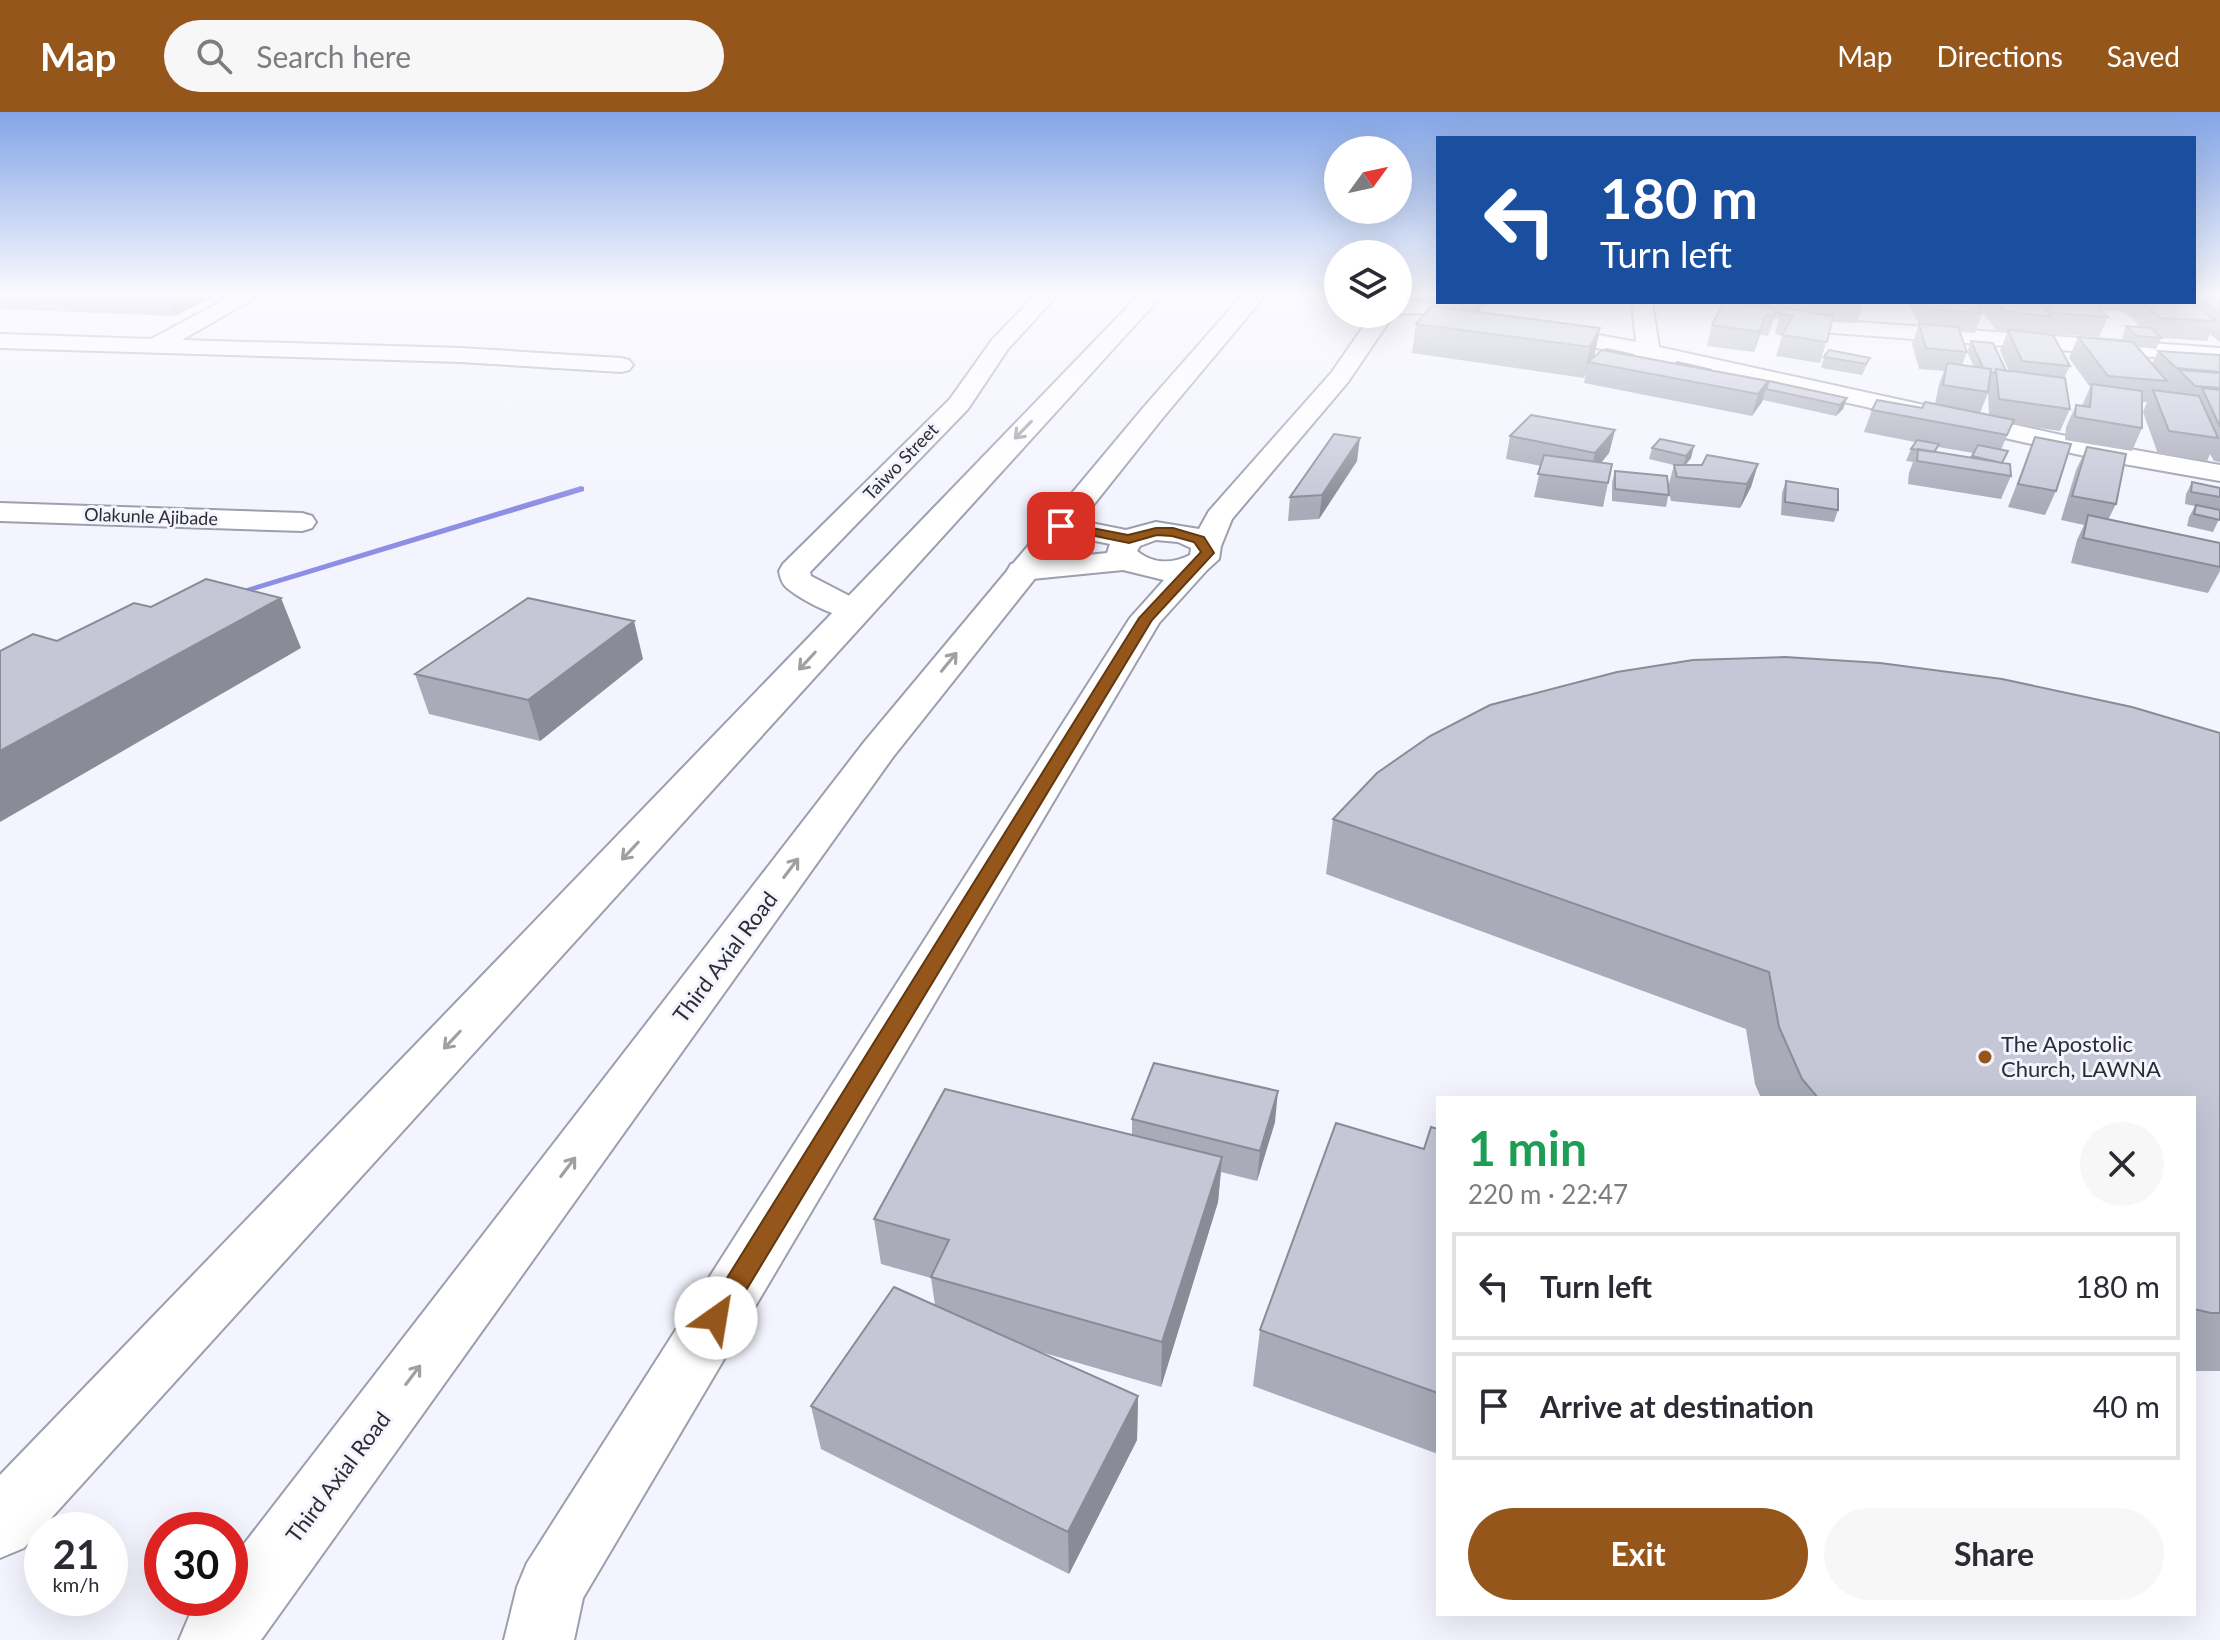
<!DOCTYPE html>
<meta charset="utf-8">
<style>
body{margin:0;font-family:Lato,sans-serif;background:#f7f7f7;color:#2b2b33;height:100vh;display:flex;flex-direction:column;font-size:30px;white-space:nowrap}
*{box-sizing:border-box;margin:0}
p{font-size:26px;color:#7c7c81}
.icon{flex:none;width:44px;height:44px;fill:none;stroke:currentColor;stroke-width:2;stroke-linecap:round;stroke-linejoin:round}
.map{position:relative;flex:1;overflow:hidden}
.sheet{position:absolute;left:1436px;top:984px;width:760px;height:520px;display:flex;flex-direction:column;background:#fff;border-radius:0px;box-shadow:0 8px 32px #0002}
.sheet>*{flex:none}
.banner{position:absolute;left:1436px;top:24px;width:760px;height:168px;border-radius:0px;box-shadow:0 8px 32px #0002;background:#1a4fa0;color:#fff;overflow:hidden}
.needle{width:52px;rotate:57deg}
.tools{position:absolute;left:1324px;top:24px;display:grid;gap:16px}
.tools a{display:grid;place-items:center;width:88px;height:88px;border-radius:50%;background:#fff;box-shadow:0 8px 32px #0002;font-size:40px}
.speed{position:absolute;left:24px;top:1400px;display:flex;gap:16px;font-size:40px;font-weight:700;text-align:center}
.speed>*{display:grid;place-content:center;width:104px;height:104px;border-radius:50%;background:#fff;box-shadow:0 8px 32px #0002;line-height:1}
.speed small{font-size:20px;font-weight:400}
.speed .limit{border:12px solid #d22;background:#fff;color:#111}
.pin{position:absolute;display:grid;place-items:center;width:68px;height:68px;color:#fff;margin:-34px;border-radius:16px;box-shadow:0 4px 12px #0006}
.me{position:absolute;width:88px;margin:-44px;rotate:32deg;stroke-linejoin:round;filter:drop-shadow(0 0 6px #0008)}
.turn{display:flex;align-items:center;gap:28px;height:168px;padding:0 32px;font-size:36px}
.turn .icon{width:104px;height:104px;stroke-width:2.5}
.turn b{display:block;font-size:56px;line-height:68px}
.round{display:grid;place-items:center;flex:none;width:84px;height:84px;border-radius:42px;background:#f7f7f7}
.head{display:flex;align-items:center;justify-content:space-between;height:136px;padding:0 32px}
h1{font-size:48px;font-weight:700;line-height:60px;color:#1e9e55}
.button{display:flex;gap:16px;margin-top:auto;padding:16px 32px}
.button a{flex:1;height:92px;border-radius:48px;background:#94561b;color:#fff;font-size:32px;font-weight:700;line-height:92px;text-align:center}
.button a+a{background:#f7f7f7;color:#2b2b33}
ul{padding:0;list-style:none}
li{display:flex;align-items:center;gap:24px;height:108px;margin:0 16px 12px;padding:0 16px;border:4px solid #e1e1e2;border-radius:0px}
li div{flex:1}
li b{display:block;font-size:30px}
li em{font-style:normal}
header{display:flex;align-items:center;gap:48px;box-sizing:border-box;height:112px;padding:0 40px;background:#94561b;color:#fff}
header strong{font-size:38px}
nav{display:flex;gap:44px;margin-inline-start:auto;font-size:28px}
.search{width:560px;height:72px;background:#f7f7f7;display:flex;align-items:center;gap:20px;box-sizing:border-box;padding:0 28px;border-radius:44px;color:#7c7c81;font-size:30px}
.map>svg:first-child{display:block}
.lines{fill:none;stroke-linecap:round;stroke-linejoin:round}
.stream{fill:#8d8fe4;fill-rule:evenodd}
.street-casing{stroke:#9d9eae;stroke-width:4}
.highway-casing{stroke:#9d9eae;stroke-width:4}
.street{fill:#fff;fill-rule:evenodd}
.highway{fill:#fff;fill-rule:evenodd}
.wall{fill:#a9abb9;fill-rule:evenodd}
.shaded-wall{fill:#8a8b96}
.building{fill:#c5c7d7;stroke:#8a8b96;stroke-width:2}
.oneway{stroke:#a0a0a3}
.route{fill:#94561b;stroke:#603812;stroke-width:2}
.poi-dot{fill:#94561b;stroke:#f3f4fe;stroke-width:3}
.labels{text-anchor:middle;stroke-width:6;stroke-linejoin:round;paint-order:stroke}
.far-street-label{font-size:18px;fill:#2c2c32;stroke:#f3f4fe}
.street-label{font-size:22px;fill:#2c2c32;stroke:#f3f4fe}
.poi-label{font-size:22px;fill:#2c2c32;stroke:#f3f4fe;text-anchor:start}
</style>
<header>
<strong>Map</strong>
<div class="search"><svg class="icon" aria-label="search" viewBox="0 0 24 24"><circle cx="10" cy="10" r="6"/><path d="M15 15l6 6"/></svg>Search here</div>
<nav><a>Map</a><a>Directions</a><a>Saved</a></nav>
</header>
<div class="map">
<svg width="2220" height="1528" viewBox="0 0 2220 1528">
<rect width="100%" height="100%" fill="#f3f4fe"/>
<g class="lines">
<path class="stream" d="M581,374L584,375V379L233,485H225L224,483Z"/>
<g class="street-casing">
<path id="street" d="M239,180H265L182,228L460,236L621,246L629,248L633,253L629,258L621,260L460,250L0,236V222L151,227Z
M1038,180H1060L1008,237L968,297L810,460L811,464L865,492L870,499L865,506C845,511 804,490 787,476C782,472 780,465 779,459L783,452L950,287L992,228Z
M1417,189L1636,230L1632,190H1652L1659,235L2107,333L2220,353V369L2107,349L1648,246L1417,201L1398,202H1397L1398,190Z
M1372,202H1394L1348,270L1232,407L1221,434L1219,447L1207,458L1159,511L583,1486L574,1528H504L517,1475L527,1451L1130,506L1164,468L1123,458L1022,468L1011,466L1007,459L1011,452L1022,450L1107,441L1110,432L1051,420L1046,414L1051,408L1061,405L1126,418L1156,410L1199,417L1209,399L1332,260ZM1156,428L1178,430L1191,436L1190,443C1172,452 1153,452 1137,439L1140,434Z
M1815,207L2220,236V250L1807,219L1804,214L1807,209Z
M0,391L302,401L312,404L316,410L312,416L302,419L0,409Z"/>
</g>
<g class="highway-casing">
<path id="highway" d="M1142,180H1165L24,1436L0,1446V1363Z
M1245,180H1268L1161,308L893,645L261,1528H179L190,1502L202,1486H230V1450L865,629L1143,296Z"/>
</g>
<use href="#street" class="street"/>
<use href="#highway" class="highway"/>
</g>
<path class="wall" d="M0,180H222L175,204L0,197Z
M1426,180H1438V189L1425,188Z
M2194,180H2220V230L2210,222L2207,229L2161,226L2156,237L2138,235L2152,252L2158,239L2220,243V350L2214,349L2210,342L2207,349L2158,342L2143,300L2147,290H2142V316L2132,339L2065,328L2066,315L2076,293L2082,294L2090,275L2069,246L2078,225L2126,229L2122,225L2126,214L2140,216L2132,206L2119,197L2122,190H2194Z
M1439,190H1488L1486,194L1481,193L1480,198L1477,200L1600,216L1594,245L1634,243L1847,286L1843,297L1836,304L1763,288L1752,304L1584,271L1586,261L1584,266L1412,241L1416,212L1438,194Z
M1723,190H1862L1863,191L1857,211L1832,210L1820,251L1776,244L1782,224L1775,222L1779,207H1774L1768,224L1760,223L1754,240L1707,234L1712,213Z
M1907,190H2122L2118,199L2100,198L2108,205L2099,225L2044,221L2070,254L2064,266L2070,297L2060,319L2012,312L2001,338L2003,351L2011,364L2001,387L1908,372L1909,361L1913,350L1906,349L1911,337L1915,330L1864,320L1872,298L1922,296L1935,292L1939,272L1944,259L1919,257L1912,232L1919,212ZM1976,192H1978L1977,193L1997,219L2007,221L2000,239L2009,259H2006L1971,229L1967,240L1974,255L1962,253L1967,240L1960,220L1975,221L1982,201ZM1988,281L1989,303L1980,301ZM1938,335L1973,341L1971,346L1936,340Z
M1824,245L1870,246L1862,263L1821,256Z
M1615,318L1609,341L1601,351L1612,352L1603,395L1534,385L1541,354L1506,347L1510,324Z
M2035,325L2056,379L2045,403L2008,395Z
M1660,327L1691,346L1686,353L1758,352L1751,375L1740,396L1671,389L1669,380L1666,395L1612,389V370L1615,359L1668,375L1674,353L1649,347L1652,336Z
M2087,335L2116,392L2108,408L2220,431V459L2208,481L2071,451L2077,428L2084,413L2061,408L2076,358Z
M1357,349L1319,407L1288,409L1290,385Z
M1786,369L1838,398L1834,410L1781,403L1782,381Z
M2192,370L2220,376V405L2213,420L2187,414L2189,405L2195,394L2185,392L2186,382Z
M643,547L540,629L429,602L415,562Z
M2220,621V1259H2194V986H1761L1755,972L1746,917L1326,762L1333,707Z
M1132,1007L1275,1010L1257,1069L1221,1060L1218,1090L1161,1275L1034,1238L1138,1284L1137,1328L1069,1462L821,1337L811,1294L935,1193L931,1166L881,1152L874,1107L1132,1023Z
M1438,1017V1342L1253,1274L1260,1218L1424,1037Z"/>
<path class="shaded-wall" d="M165,180H222L175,204Z
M1478,190H1482L1480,198L1473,202L1475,192Z
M1766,203L1760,223L1754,240L1759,220Z
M1600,216L1594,246L1588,250L1584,266L1590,235Z
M1768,269L1762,290L1752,304L1758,282Z
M1847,286L1843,297L1836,304L1840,293Z
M1615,318L1609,341L1589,365L1595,341Z
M1360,326L1357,349L1319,407L1322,383Z
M1694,334L1691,346L1683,355L1686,344Z
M1758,352L1751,375L1740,396L1747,372Z
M281,486L301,536L0,710V639Z
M634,509L643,547L540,629L528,588Z
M1278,979L1275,1010L1257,1069L1260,1039Z
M1222,1045L1218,1090L1161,1275L1162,1230Z
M1138,1284L1137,1328L1069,1462L1068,1420Z"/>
<path class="building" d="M2198,183L2220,184V202Z
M1724,190H1734L1776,197L1774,204L1766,203L1759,220L1712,213Z
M1925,190H1975L1982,201L1929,197Z
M1997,190H2038L2051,205L2005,199Z
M2048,190H2092L2108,205L2052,201L2045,194L2053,195Z
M2127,190H2139L2137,196Z
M2143,190H2193L2216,209L2160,206Z
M1431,194L1600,216L1590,235L1416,212Z
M1784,196L1833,204L1827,230L1782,223L1793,204L1780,202Z
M1919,212L1958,215L1967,240L1926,236Z
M2126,214L2151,216L2161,226L2136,224Z
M2008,218L2053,223L2070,254L2022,249Z
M2078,225L2133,230L2167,269L2108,264Z
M1971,229L1993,231L2006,259L1996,257L1995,261H1991V257L1983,256Z
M1606,237L1634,243L1604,238Z
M1602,238L1768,269L1758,282L1588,250Z
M1829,238L1870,246L1866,252L1824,245Z
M2158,239L2220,243V260L2176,256Z
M1677,250L1712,258L1676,252Z
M1947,251L1991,257L1988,280L1943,273Z
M1996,257L2065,266L2070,297L1999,287Z
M2179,258L2220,261V276L2195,274Z
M1769,269L1847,286L1840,293L1766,277Z
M2092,272L2142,279V316L2075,305L2076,293L2090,295Z
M2202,276L2220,278V315Z
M2153,278L2199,284L2218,326L2169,319Z
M1877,288L1922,296L1925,290L2014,308L2007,323L1872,298Z
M1531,303L1615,318L1595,341L1510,324Z
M1334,322L1360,326L1322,383L1290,385Z
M2035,325L2071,332L2056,379L2018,372Z
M1660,327L1694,334L1686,344L1652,336Z
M1917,328L1939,332L1934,340L1911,337Z
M1978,333L2008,339L2002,351L1972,344Z
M2087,335L2126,342L2116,392L2072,384Z
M1918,337L2010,352L2011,364L1917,349Z
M1544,343L1612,352L1608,371L1538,362Z
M1707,343L1758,352L1747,372L1677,365L1674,353H1702Z
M1615,359L1667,364L1669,383L1615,377Z
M1786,369L1838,377V398L1785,390Z
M2192,370L2220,376V385L2191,380Z
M2196,393L2220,398V408L2194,402Z
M2088,403L2220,431V455L2083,426Z
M206,467L281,486L0,639V539L33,522L57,529L134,491L151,495Z
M528,486L634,509L528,588L415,562Z
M1785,545L1880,551L2002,567L2132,595L2220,621V1201H2211L2194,1197V986H1818L1802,967L1779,915L1769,860L1333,707L1377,661L1430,624L1490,593L1617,560L1693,548Z
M1154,951L1278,979L1260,1039L1132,1007Z
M945,977L1222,1045L1162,1230L931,1165L949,1128L874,1107Z
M1336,1011L1424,1037L1431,1015L1438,1017V1281L1260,1218Z
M894,1175L1138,1284L1068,1420L811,1294Z"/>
<defs><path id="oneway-shaft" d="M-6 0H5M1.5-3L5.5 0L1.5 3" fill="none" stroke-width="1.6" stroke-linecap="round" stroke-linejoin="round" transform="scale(2)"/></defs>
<g class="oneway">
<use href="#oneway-shaft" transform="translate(1023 318) rotate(134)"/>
<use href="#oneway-shaft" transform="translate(807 549) rotate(133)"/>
<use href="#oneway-shaft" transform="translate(949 550) rotate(-51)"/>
<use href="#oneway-shaft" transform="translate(630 739) rotate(133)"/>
<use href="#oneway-shaft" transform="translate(791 756) rotate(-53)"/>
<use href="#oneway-shaft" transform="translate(452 928) rotate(133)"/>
<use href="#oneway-shaft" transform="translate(568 1055) rotate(-53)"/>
<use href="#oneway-shaft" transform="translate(413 1263) rotate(-53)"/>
</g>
<linearGradient id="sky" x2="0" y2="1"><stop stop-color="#83a5e6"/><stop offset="0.46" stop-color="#fafaff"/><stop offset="1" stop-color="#fafaff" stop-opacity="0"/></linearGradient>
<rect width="2220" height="394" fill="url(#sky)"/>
<path class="route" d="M1061,410L1128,423L1156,416H1173L1204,425L1214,441L1152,508L725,1213L716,1217L707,1213L704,1206L707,1198L1139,506L1201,440L1194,430L1172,424L1157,423L1129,431L1056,416L1054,414Z"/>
<circle class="poi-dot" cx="1985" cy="945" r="8"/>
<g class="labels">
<g class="far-street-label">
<text transform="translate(901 350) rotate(-46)" y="6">Taiwo Street</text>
<text transform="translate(151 405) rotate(2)" y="6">Olakunle Ajibade</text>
</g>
<g class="street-label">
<text transform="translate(725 845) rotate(-53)" y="8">Third Axial Road</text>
<text transform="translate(338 1365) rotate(-53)" y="8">Third Axial Road</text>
</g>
<g class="poi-label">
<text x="2001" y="940">The Apostolic<tspan x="2001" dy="25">Church, LAWNA</tspan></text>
</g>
</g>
</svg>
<div class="tools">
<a><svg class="needle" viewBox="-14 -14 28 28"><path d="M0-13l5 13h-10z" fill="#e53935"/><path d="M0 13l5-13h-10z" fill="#7c7c81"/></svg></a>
<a><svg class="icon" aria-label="layers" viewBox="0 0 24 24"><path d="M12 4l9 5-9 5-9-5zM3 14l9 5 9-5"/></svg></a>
</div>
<div class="speed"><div>21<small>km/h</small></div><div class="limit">30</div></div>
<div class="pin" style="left:1061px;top:414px;background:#d93025"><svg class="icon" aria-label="arrive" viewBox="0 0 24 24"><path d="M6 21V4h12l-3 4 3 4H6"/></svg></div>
<svg class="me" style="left:716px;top:1206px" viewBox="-20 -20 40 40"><circle r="19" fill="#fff"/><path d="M0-13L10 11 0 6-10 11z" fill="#94561b"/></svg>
<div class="banner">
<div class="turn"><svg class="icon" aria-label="left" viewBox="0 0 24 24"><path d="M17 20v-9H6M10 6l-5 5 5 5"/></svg><div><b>180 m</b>Turn left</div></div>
</div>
<section class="sheet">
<div class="head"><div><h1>1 min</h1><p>220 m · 22:47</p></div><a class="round"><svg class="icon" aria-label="close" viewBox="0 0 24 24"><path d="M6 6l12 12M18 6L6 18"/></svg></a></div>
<ul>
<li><svg class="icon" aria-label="left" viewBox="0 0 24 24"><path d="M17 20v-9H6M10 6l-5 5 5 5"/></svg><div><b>Turn left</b></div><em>180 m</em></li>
<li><svg class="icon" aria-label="arrive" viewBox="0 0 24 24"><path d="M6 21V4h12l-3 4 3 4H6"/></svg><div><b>Arrive at destination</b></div><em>40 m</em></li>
</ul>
<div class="button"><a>Exit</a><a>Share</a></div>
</section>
</div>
